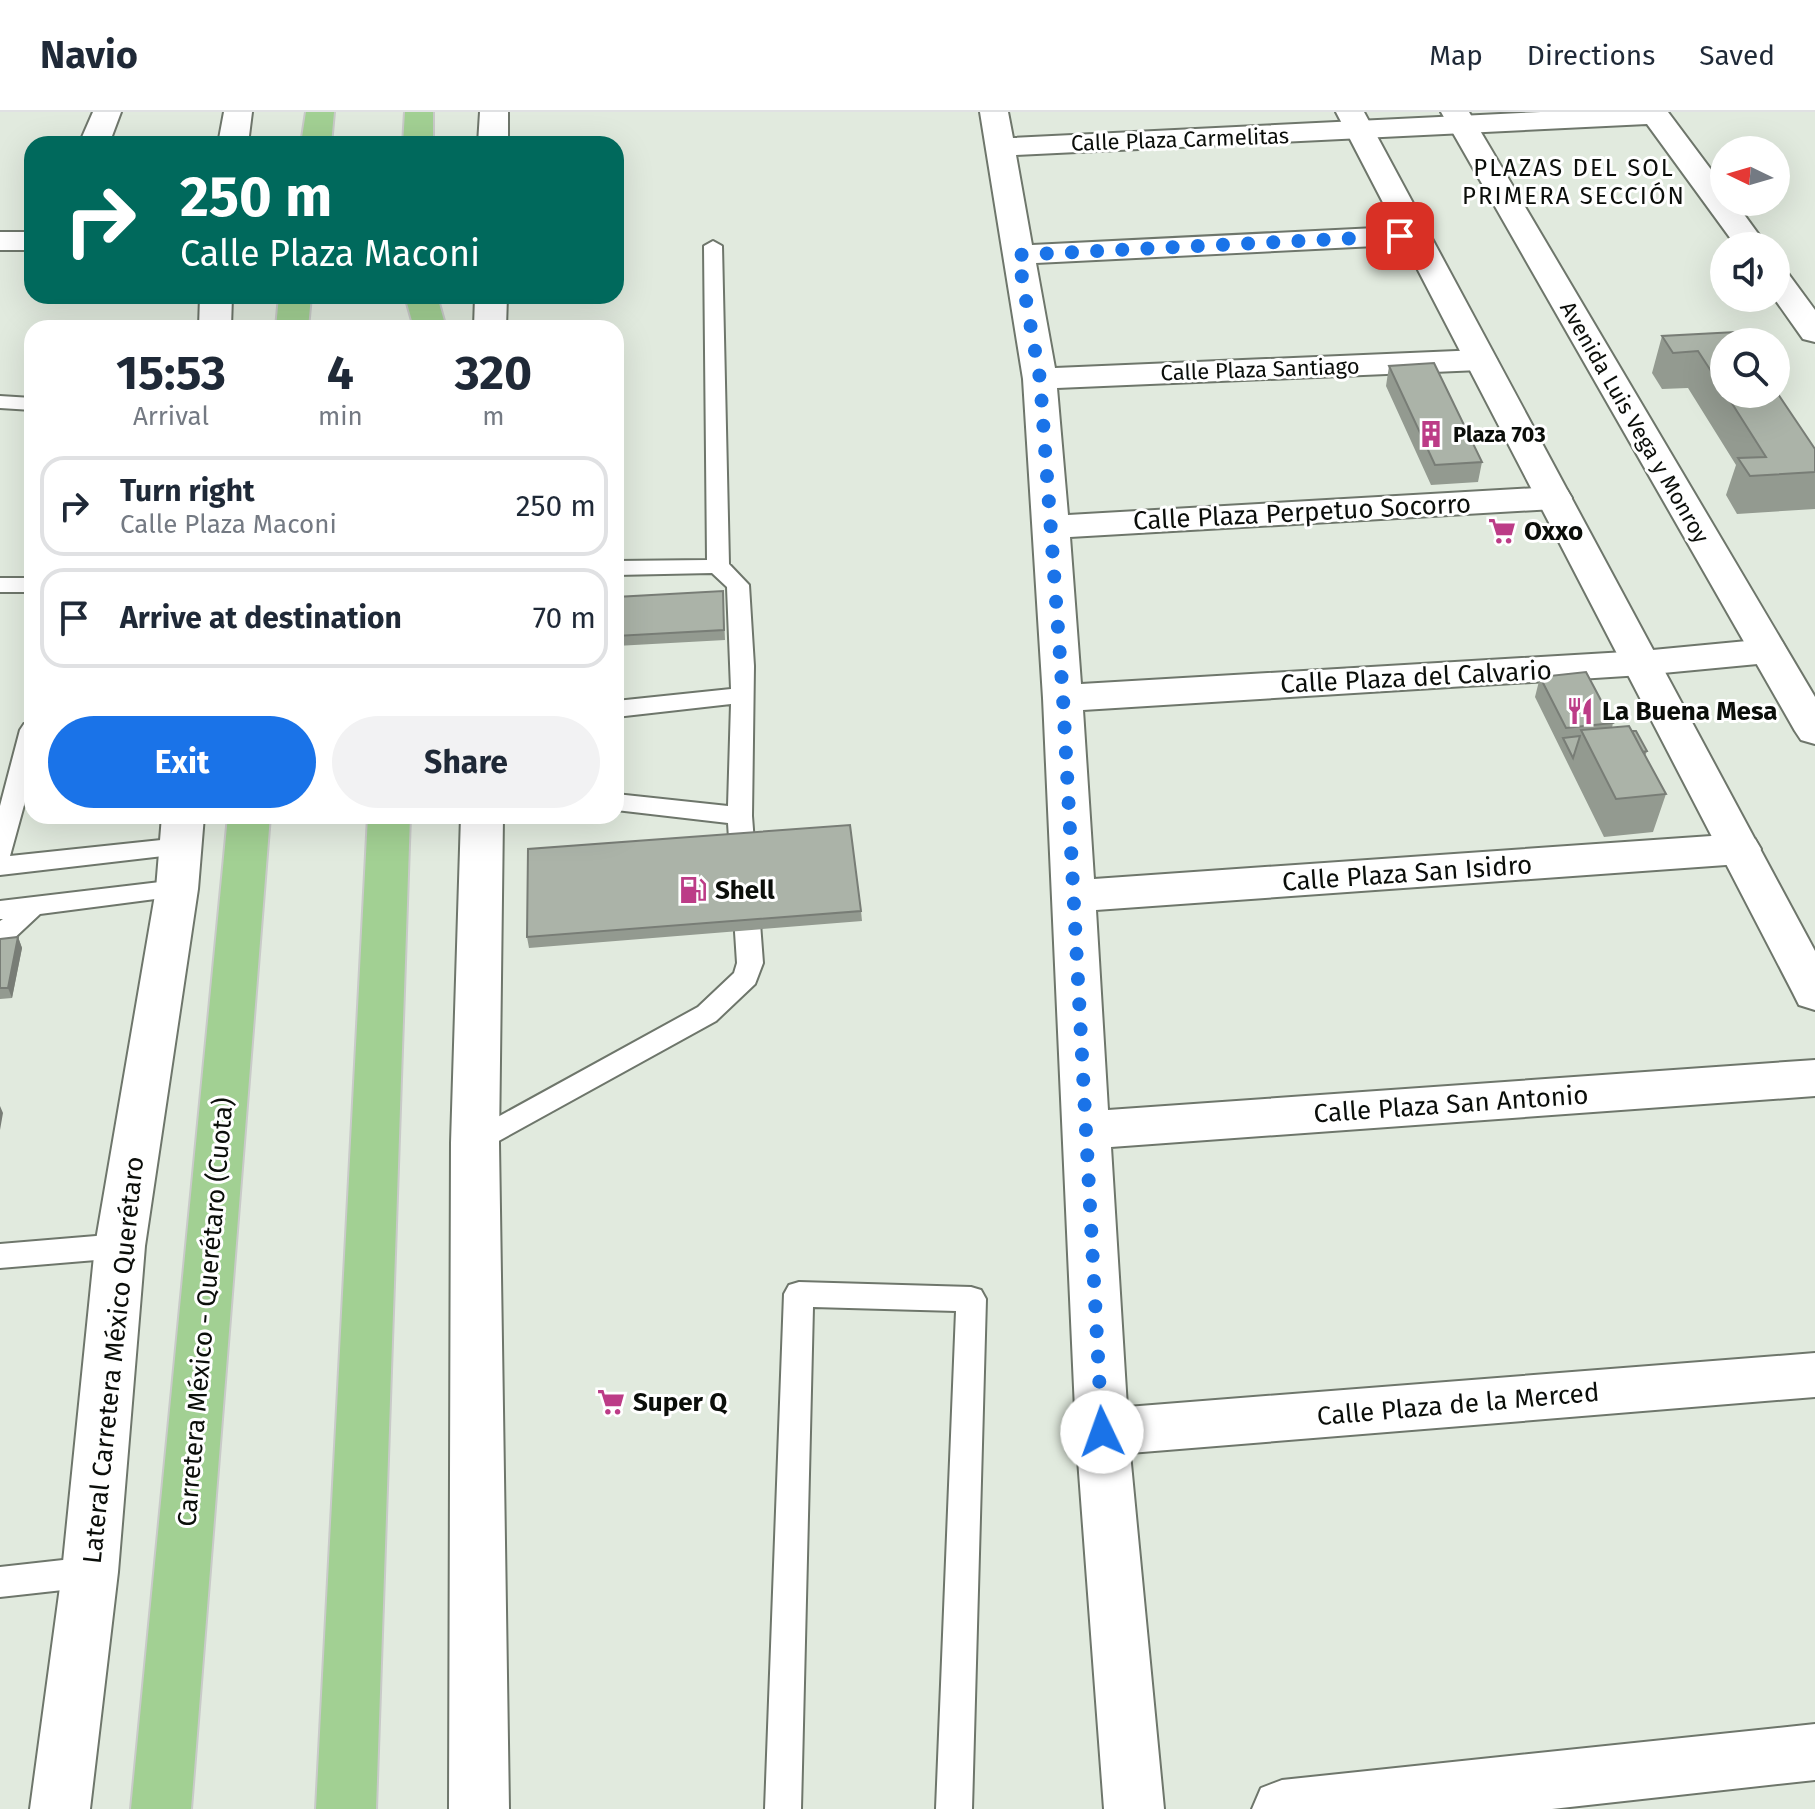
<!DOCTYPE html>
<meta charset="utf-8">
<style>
body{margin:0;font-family:"Fira Sans",sans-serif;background:#f2f2f3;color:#1f2937;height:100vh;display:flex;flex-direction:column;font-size:30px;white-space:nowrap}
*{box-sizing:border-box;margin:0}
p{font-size:26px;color:#747a83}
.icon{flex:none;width:44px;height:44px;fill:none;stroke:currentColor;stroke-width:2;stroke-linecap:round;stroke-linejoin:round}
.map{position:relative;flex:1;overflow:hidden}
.sheet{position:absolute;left:24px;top:208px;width:600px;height:504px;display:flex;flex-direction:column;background:#fff;border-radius:24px;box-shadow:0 8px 32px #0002}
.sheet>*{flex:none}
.guide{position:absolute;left:24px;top:24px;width:600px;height:168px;border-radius:24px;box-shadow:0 8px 32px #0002;background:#00695c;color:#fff;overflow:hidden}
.needle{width:52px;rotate:275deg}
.buttons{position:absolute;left:1710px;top:24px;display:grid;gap:16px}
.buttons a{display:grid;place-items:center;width:80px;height:80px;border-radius:50%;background:#fff;box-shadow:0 8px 32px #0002;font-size:40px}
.pin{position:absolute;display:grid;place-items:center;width:68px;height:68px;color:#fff;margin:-34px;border-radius:16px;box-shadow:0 4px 12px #0006}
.me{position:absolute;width:88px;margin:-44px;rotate:357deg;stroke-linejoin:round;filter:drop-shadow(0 0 6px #0008)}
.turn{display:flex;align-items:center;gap:28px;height:168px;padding:0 24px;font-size:36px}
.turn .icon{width:104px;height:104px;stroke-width:2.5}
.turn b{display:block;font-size:56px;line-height:68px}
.eta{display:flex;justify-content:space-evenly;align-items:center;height:136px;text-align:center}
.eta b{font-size:48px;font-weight:700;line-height:56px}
.button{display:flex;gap:16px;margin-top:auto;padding:16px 24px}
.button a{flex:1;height:92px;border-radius:48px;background:#1a73e8;color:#fff;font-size:32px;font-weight:700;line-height:92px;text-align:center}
.button a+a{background:#f2f2f3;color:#1f2937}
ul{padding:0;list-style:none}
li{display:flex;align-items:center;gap:24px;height:100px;margin:0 16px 12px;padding:0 8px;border:4px solid #e0e1e3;border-radius:24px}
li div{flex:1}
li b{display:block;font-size:30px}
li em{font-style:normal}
header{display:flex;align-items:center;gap:48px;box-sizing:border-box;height:112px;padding:0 40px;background:#fff;border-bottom:2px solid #e0e1e3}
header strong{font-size:38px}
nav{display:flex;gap:44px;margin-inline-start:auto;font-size:28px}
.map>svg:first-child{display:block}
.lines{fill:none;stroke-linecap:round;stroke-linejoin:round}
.lane-casing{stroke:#6e766b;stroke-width:4}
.street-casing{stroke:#6e766b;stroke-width:4}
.secondary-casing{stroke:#6e766b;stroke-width:4}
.highway-casing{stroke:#c9cac9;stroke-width:4}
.lane{fill:#fff;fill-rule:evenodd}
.street{fill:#fff;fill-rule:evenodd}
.secondary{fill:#fff;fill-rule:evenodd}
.highway{fill:#a2d093;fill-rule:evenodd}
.wall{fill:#939a90}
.shaded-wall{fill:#787d76}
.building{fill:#abb3a8;stroke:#787d76;stroke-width:2}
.route{stroke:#1a73e8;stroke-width:14;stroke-dasharray:0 25.2}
.labels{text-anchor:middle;stroke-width:6;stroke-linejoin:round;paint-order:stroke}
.far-street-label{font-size:22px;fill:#0b0e0a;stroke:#fff}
.far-poi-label{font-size:22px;font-weight:bold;fill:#0b0e0a;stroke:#fff;text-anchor:start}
.far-neighbourhood-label{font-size:24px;letter-spacing:2px;fill:#0b0e0a;stroke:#fff}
.street-label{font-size:26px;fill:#0b0e0a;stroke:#fff}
.poi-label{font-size:26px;font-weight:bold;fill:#0b0e0a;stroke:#fff;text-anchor:start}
</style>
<header>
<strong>Navio</strong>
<nav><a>Map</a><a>Directions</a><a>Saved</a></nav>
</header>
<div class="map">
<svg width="1815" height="1697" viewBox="0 0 1815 1697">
<rect width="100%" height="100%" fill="#e1eade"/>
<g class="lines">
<g class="lane-casing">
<path id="lane" d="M713,129L722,134L729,452L749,473L754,554L752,704L763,851L755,872L716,909L475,1042L465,1039L461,1031L465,1023L698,895L734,861L737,851L728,711L616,698V682L728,694L731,592L616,605V589L731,577L727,475L712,461L616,463V449L707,448L704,134Z
M0,284L32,286V298L0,296Z
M0,466H32V480H0Z
M32,610V664L10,744L180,726L189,729L192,735L189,741L0,763V694L20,618L24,612Z
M177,768L186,771L190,777L186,783L40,802L9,831L0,833V809L3,807H0V789Z
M120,1122L130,1126L135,1134L130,1142L120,1146L0,1156V1132Z
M799,1170L971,1175L981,1178L986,1187L972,1697H936L956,1199L813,1195L801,1697H765L784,1182L789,1173Z
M90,1445L102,1449L106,1460L102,1471L90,1475L0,1485V1455Z"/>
</g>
<g class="street-casing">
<path id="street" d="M93,0H121L109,32H79Z
M980,0H1008L1013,26L1541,0H1668L1724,75V90H1735L1767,134H1736L1647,12L1016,43L1032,133L1416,114L1427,116L1431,123L1427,130L1416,132L1036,151L1055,256L1480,238L1492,241L1497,248L1492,255L1480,258L1057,276L1068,403L1554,375L1567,378L1572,386L1567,394L1554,397L1070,425L1081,572L1642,539L1768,527L1782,530L1787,539L1782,548L1768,551L1642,563L1083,598L1094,767L1740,722L1755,727L1761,737L1755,747L1740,752L1096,798L1108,998L1815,948V984L1111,1035L1127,1295L1815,1241V1285L1130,1341L1164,1697H1104L1076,1320L1043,586L1023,267Z
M0,120H32V138H0Z
M1776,158L1787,160L1815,198V230L1803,227L1774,186Z
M1815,1612V1668L1552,1697H1252L1261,1676L1282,1668Z"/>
</g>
<g class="secondary-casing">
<path id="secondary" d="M224,0H252L248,32H218Z
M480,0H508V32H478Z
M1336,0H1364L1815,839V898L1799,893L1793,881Z
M1441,0H1469L1815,585V632L1801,628L1795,619Z
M200,184H232L231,216H199Z
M475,184H507L506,216H474Z
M162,704H204L198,777L145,1134L118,1460L90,1697H30L62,1460L95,1134L156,777Z
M461,704H503L499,1031L509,1697H449L451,1031Z"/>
</g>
<g class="highway-casing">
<path id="highway" d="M306,0H334L331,32H301Z
M405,0H433V32H403Z
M279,184H311L308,216H276Z
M405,184H437L446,216H414Z
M228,704H270L191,1697H131Z
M368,704H410L376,1697H316Z"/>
</g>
<use href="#lane" class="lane"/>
<use href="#street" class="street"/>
<use href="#secondary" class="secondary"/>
<use href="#highway" class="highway"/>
</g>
<path class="wall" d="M1662,224L1724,230V282H1776L1815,337V397L1737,402L1726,383L1736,353L1688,276L1662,277L1652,261Z
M1389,254L1482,350L1478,370L1431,373L1386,274Z
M723,479L725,528L616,534V485Z
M1540,565L1613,611L1612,616L1632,619L1647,639L1645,644L1666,682L1653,720L1604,725L1535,585Z
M861,799L862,809L529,836L527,825Z
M18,825L22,836L12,886L0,887V827Z"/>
<path class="shaded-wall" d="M18,825L22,836L12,886L8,876Z
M0,994L3,1001L0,1018Z"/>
<path class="building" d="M1736,220L1743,230H1724V279L1698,239L1673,241L1662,224Z
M1434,251L1482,350L1435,353L1389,254Z
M1776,279L1815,337V360L1750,364L1738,346L1766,345L1726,282H1776Z
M723,479L724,518L616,524V485Z
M1586,560L1613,611L1566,616L1540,565Z
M1629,614L1666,682L1616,687L1581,618Z
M1632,619H1636L1647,639L1643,640Z
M1580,624L1573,646L1563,626Z
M850,713L861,799L527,825L528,737Z
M18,825L8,876H0V827Z"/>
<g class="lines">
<path class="route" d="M1102,1320L1063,586L1040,267L1018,143L1400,124"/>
</g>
<defs>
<g id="building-bare" transform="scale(2.16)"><path d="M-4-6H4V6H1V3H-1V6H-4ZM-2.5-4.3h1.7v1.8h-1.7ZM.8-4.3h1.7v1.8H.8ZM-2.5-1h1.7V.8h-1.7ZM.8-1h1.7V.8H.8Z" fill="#bc3c87" stroke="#fff" stroke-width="2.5" paint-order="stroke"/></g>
<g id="supermarket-bare" transform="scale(2.16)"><path d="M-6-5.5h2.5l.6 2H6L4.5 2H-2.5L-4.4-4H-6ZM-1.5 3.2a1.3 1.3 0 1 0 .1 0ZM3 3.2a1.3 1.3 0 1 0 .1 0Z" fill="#bc3c87" stroke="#fff" stroke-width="2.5" paint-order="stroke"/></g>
<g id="restaurant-bare" transform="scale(2.16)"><path d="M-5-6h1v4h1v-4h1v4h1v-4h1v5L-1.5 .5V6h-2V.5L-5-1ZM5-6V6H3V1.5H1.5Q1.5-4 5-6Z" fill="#bc3c87" stroke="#fff" stroke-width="2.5" paint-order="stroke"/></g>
<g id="fuel-bare" transform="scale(2.16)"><path d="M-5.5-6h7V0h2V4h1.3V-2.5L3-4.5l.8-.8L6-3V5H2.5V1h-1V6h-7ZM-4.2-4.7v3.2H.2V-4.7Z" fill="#bc3c87" stroke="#fff" stroke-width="2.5" paint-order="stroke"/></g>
</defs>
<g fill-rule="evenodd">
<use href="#building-bare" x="1431" y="322"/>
<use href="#supermarket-bare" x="1502" y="419"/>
<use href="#restaurant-bare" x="1580" y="599"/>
<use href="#fuel-bare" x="693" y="778"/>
<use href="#supermarket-bare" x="611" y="1290"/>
</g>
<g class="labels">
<g class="far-street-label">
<text transform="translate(1180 27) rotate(-2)" y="8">Calle Plaza Carmelitas</text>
<text transform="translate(1260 257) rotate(-2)" y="8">Calle Plaza Santiago</text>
<text transform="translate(1635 310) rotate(60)" y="8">Avenida Luis Vega y Monroy</text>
</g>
<g class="far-poi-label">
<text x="1453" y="330">Plaza 703</text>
</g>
<g class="far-neighbourhood-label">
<text x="1574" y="64">PLAZAS DEL SOL<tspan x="1574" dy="28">PRIMERA SECCIÓN</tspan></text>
</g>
<g class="street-label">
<text transform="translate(1302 400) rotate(-3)" y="9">Calle Plaza Perpetuo Socorro</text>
<text transform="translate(1416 565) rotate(-3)" y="9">Calle Plaza del Calvario</text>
<text transform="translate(1407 761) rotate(-4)" y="9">Calle Plaza San Isidro</text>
<text transform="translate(1451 992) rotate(-4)" y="9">Calle Plaza San Antonio</text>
<text transform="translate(205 1200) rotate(-85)" y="9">Carretera México - Querétaro (Cuota)</text>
<text transform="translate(113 1248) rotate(-84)" y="9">Lateral Carretera México Querétaro</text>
<text transform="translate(1458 1292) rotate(-5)" y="9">Calle Plaza de la Merced</text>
</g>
<g class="poi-label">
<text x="1524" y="428">Oxxo</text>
<text x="1602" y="608">La Buena Mesa</text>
<text x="715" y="787">Shell</text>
<text x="633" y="1299">Super Q</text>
</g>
</g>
</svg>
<div class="buttons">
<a><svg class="needle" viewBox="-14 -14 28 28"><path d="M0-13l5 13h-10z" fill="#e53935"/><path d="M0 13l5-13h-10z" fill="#747a83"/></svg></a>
<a><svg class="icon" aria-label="sound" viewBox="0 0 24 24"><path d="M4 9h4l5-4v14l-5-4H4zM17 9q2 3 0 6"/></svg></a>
<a><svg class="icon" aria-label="search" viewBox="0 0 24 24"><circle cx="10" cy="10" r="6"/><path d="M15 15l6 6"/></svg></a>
</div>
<div class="pin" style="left:1400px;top:124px;background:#d93025"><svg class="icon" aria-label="arrive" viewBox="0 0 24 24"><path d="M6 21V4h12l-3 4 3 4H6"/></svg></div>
<svg class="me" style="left:1102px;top:1320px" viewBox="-20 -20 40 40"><circle r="19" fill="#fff"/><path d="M0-13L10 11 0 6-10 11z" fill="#1a73e8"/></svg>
<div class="guide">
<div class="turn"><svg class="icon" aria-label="right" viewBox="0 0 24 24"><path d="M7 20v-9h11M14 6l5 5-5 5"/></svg><div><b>250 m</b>Calle Plaza Maconi</div></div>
</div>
<section class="sheet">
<div class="eta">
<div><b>15:53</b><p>Arrival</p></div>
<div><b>4</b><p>min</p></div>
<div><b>320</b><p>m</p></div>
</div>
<ul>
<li><svg class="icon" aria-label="right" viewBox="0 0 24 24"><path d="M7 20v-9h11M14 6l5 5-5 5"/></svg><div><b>Turn right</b><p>Calle Plaza Maconi</p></div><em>250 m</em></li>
<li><svg class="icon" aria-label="arrive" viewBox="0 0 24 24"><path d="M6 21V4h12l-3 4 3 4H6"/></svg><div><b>Arrive at destination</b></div><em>70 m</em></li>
</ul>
<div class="button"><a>Exit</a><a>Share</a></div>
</section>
</div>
